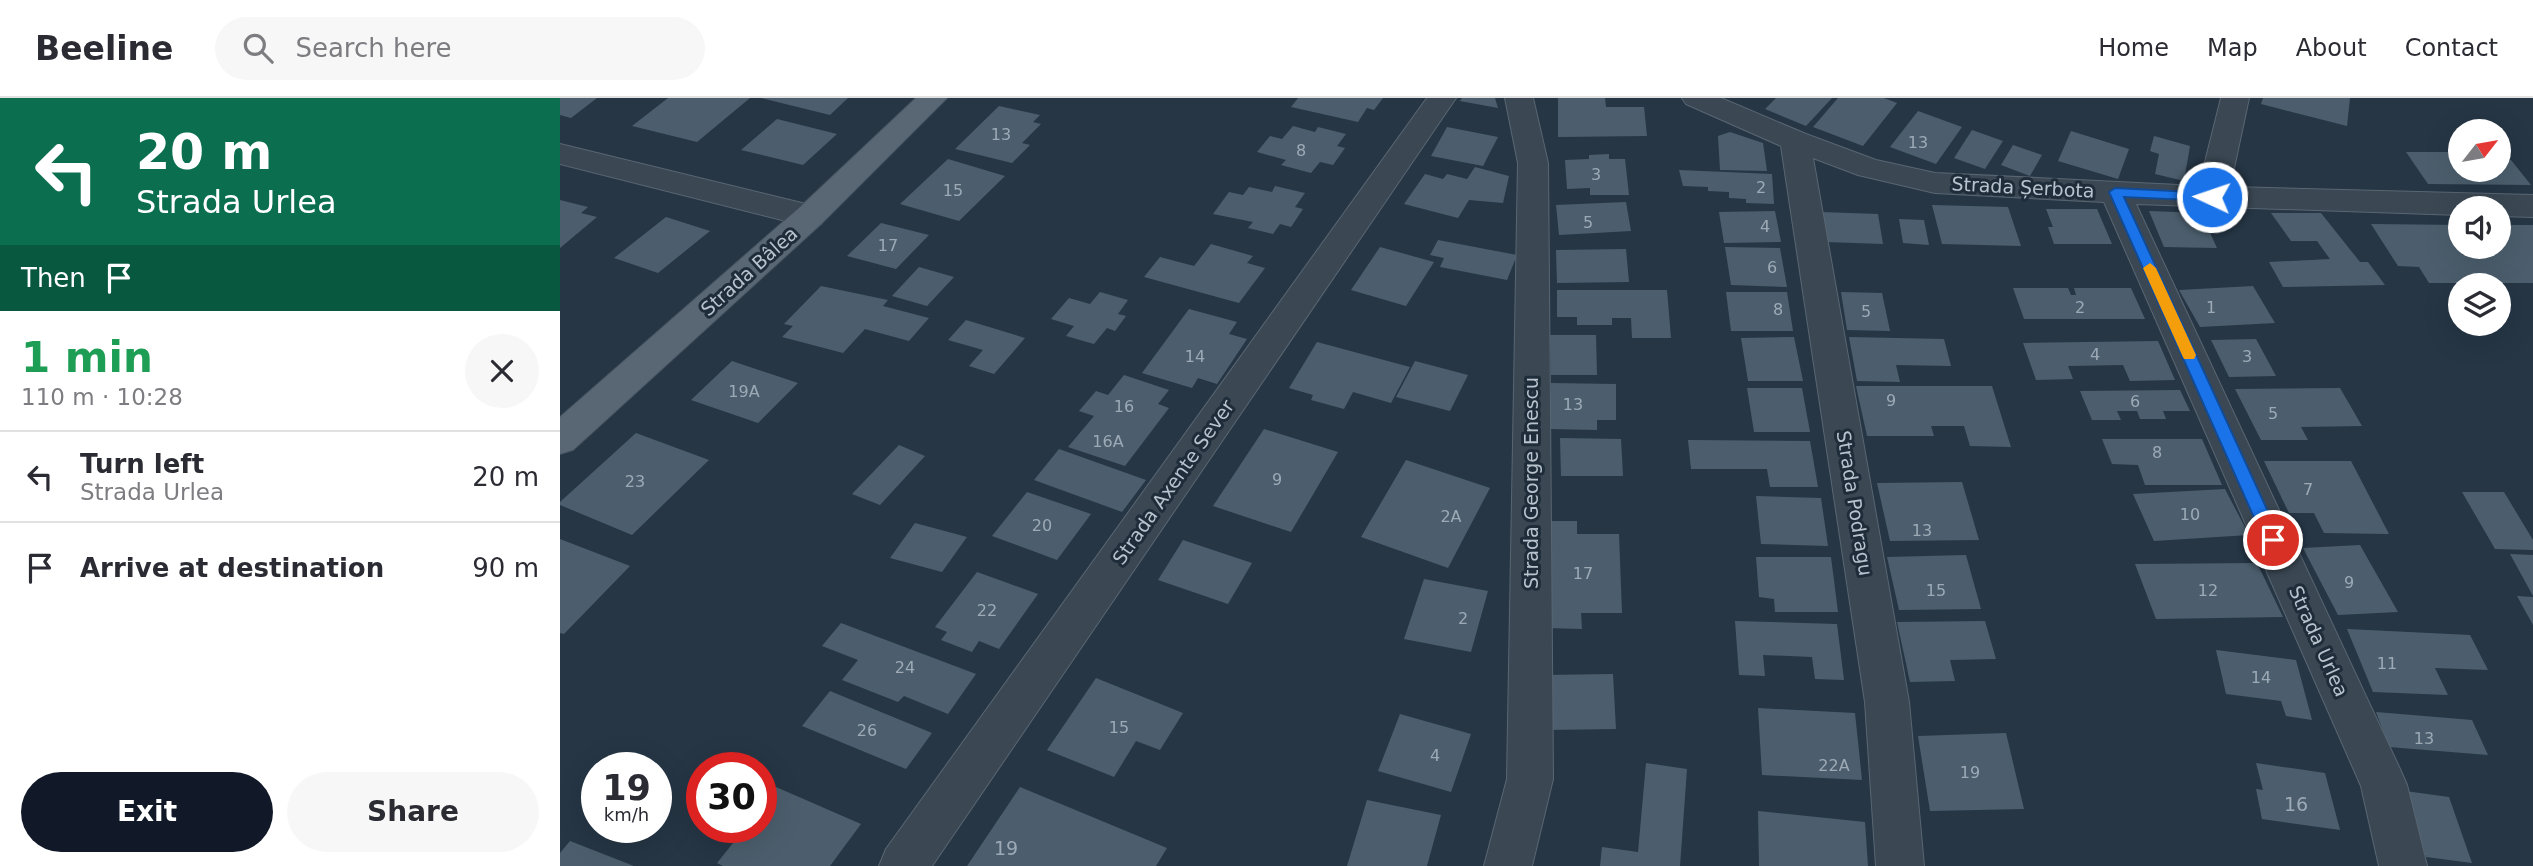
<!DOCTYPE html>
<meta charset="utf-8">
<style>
body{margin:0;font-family:"DejaVu Sans",sans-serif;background:#f7f7f7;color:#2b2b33;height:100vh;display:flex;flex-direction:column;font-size:26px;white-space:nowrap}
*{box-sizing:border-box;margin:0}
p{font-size:23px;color:#7c7c81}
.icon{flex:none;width:38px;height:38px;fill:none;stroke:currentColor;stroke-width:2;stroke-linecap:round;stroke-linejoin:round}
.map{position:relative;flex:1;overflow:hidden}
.sheet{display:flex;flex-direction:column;background:#fff;width:560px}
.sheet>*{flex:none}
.banner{background:#0b6e4f;color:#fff;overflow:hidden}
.needle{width:46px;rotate:59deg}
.controls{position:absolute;left:1888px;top:21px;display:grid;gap:14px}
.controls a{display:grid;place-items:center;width:63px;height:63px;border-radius:50%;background:#fff;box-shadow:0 7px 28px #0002;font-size:35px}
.speed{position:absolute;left:21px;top:654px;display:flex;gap:14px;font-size:35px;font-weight:700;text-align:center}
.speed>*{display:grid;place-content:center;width:91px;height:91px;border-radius:50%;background:#fff;box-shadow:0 7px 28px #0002;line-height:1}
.speed small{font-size:18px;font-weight:400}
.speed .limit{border:10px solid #d22;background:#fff;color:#111}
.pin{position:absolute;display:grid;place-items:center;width:60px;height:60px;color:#fff;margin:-30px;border:4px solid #fff;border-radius:50%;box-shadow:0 2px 7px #0007}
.me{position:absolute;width:77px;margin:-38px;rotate:273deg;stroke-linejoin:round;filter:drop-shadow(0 0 5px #0008)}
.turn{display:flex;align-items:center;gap:24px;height:147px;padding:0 21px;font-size:32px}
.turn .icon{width:91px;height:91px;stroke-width:2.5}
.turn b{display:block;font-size:49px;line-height:60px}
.then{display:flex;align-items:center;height:66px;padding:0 21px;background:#0003;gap:14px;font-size:26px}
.round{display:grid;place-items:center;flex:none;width:74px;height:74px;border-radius:37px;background:#f7f7f7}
.overview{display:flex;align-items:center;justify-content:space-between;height:119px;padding:0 21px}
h1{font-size:42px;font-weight:700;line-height:52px;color:#1e9e55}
.action{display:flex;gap:14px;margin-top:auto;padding:14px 21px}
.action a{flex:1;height:80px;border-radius:42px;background:#111827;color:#fff;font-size:28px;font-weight:700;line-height:80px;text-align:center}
.action a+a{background:#f7f7f7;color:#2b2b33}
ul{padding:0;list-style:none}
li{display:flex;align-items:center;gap:21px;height:91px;padding:0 21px;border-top:2px solid #e1e1e2}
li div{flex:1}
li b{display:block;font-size:26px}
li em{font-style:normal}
header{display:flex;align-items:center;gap:42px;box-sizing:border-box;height:98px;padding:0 35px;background:#fff;border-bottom:2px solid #e1e1e2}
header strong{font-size:33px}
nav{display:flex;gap:38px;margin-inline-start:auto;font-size:24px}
.search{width:490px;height:63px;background:#f7f7f7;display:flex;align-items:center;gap:18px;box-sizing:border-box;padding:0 24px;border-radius:38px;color:#7c7c81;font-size:26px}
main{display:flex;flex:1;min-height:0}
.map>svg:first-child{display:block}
.building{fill:#4c5e6d}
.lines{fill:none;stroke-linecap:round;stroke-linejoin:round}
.minor-casing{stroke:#596672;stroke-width:2}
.primary-casing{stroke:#44515e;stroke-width:2}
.minor{fill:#3b4854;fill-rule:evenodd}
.primary{fill:#596774;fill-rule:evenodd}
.route{fill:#1a73e8;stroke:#114b97;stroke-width:2}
.slow{fill:#f59e0b}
.labels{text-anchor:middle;stroke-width:6;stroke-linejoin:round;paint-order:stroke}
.number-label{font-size:16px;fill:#9daab6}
.street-label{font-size:19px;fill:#b8c3ce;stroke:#1f2d3a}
.near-number-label{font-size:19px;fill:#9daab6}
</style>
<header>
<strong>Beeline</strong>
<div class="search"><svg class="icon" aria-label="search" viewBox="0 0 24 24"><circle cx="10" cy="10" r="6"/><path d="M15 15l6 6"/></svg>Search here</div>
<nav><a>Home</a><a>Map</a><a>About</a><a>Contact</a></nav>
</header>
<main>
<section class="sheet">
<div class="banner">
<div class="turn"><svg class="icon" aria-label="left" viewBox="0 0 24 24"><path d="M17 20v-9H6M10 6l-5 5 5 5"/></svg><div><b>20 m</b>Strada Urlea</div></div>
<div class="then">Then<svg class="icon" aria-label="arrive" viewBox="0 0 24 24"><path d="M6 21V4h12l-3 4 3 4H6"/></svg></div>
</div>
<div class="overview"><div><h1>1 min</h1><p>110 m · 10:28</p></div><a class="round"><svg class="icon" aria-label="close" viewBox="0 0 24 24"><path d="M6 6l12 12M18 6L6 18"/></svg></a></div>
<ul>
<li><svg class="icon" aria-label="left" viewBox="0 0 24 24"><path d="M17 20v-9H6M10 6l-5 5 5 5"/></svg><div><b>Turn left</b><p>Strada Urlea</p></div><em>20 m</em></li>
<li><svg class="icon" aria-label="arrive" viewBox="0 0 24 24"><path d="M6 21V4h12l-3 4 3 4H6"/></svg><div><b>Arrive at destination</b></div><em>90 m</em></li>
</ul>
<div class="action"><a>Exit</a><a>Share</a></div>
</section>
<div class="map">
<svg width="1973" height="768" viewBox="0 0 1973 768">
<rect width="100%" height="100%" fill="#263645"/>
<path class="building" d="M0,0H37L11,20L0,17Z
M108,0H190L137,44L72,28Z
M201,0H288L270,17Z
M738,0H823L814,12L807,10L798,24L731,9Z
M902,0H935L938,10L900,3Z
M998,0H1045L1046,9H1084L1087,38L998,39Z
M1216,0H1272L1246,28L1205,11Z
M1278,0H1324L1337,5L1303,48L1253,29Z
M1703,0H1790L1787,28L1701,6Z
M439,8L480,17L473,24L481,26L462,45L470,47L452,65L395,51Z
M1358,13L1402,29L1376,66L1330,49Z
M217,21L277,36L243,67L181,52Z
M733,28L755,34L758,29L786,36L777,48L785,50L773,67L760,64L751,75L721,67L726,62L697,54L710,38L722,41Z
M887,29L938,39L923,68L871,58Z
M1412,32L1443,43L1425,71L1394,60Z
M1511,33L1569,51L1558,81L1498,63Z
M1170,34L1203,45L1207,73L1160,72L1158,38Z
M1594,38L1630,48L1624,83L1595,76L1599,56L1590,53Z
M1453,47L1482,57L1470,78L1441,67Z
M1846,54H1900V72H1939V58L1942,62H1951L1971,87L1868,86Z
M1049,56V61H1065L1069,97H1030V90L1007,91L1005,62L1029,61V57Z
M388,61L445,78L399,123L340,106Z
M915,69L949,78L943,105L909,102L898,120L844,106L865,76L883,81L887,76L907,81Z
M1119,72L1212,76L1214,106L1186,105V101L1169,100V94L1148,93V89L1123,88Z
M715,88L745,95L735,109L743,111L731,129L720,126L713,136L688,130L693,124L653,116L669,94L683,97L689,89L712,94Z
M0,102L28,109L21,115L37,119L0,150Z
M1066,104L1071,133L999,137L996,107Z
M1372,107L1448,109L1461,148L1382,146Z
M1486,111H1537L1552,146H1494L1488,129H1493Z
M1215,113L1221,144L1164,145L1159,114Z
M1589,113L1641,115L1657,150L1604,149Z
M1261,114L1318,116L1323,146L1266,144Z
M1711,115H1761L1800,164H1808L1825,187L1723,189L1709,164L1770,161L1757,143H1731Z
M106,119L150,133L98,175L54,160Z
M1339,121L1364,122L1369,147L1343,145Z
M321,125L369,137L336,171L287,158Z
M1811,126L1900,127V149H1939V127H1973V185H1869L1859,169L1838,168Z
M878,142L957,157L947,182L880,169L884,160L870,157Z
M651,146L693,158L687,165L705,170L679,205L584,179L600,159L634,168Z
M820,149L874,164L846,208L791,192Z
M1165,149L1220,150L1227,189L1171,187Z
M1066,151L1069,184L997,185L996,152Z
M359,169L394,179L367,208L332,198Z
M261,188L328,202L323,208L369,220L349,243L305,231L283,255L222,239L233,228L224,226Z
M1693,188L1715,225L1640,229L1619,192Z
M1453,190H1508L1511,197H1516L1514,190H1571L1585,221H1464Z
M997,192H1107L1111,240H1072L1071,220H1052V227H1017V219H997Z
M540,194L568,202L558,216L566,218L555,233L547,230L534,246L506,238L514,228L491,221L509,200L530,206Z
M1166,194H1227L1233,233H1171Z
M1281,194L1322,195L1330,233L1287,232Z
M629,211L677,224L669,236L687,241L657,286L638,280L632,290L582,275Z
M406,222L465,240L434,276L409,268L423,252L388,242Z
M990,237H1036L1037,277H991Z
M1234,239L1243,283H1188L1181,240Z
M1289,239L1384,241L1391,268L1336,267L1340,284L1297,283Z
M1696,241L1716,278L1669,279L1651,242Z
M1598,243L1615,282L1570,283L1563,267L1508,268L1513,281L1476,282L1463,245Z
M757,244L850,269L831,305L793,294L784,311L751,302L753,297L729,290Z
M172,263L238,285L198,325L131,302Z
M855,263L908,277L890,313L836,299Z
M564,277L609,292L598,306L609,310L565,368L508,349L534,318L519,313L536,293L548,297Z
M991,285L1056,286V322H1037V332L990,331Z
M1296,288H1432L1451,349L1410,348L1404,328H1371L1374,338H1307Z
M1187,290H1242L1250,334H1194Z
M1780,290L1802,328L1741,329L1748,342H1701L1675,291Z
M1620,292L1630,313H1603L1606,321H1580L1577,313H1557L1561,322H1532L1520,293Z
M704,331L778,354L731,434L653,408Z
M76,335L149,362L72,437L0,407V404Z
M1000,340L1061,341L1063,378H1001Z
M1542,341H1642L1662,387H1585L1578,367L1552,366Z
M1128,342L1250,343L1258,389H1210L1207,371H1131Z
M339,347L365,358L320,407L292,396Z
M499,351L586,382L562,414L474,382Z
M846,362L930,390L888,470L801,439Z
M1704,363H1791L1829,436L1764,435L1754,415H1729Z
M1402,384L1419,442L1330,443L1317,385Z
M1665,391L1689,437L1594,443L1573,396Z
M467,394L531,416L497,462L432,438Z
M1902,394H1944L1973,442V452L1935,451Z
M1196,398L1261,400L1268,448L1201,446Z
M986,423H1017V436H1059L1062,515H1021L1022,531L985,530Z
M355,425L407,439L382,474L330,460Z
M0,441L70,468L4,536L0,535Z
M623,442L692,465L668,506L598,482Z
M1800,447L1838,514L1778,517L1743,450Z
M1950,456L1973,457V498Z
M1406,457L1421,511L1339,512L1327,459Z
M1196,459H1271L1278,514H1215L1214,501L1199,499Z
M1697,465L1723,519L1596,521L1575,466Z
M417,474L478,496L439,551L419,543L412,554L381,542L387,534L375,529Z
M864,481L928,493L911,554L844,541Z
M1957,498L1973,499V527Z
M1175,523L1277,526L1284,582L1255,581L1252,559L1203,557L1205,578L1179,577Z
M1425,523L1436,561L1390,562L1395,583L1350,584L1337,524Z
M281,525L416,576L388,616L344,598L338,604L282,582L298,562L262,548Z
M1787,531L1910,537L1928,572L1875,570L1888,597L1813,594Z
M1656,552L1736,562L1752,622L1726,618L1721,603L1666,596Z
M1053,576L1056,631L986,632L985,577Z
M536,580L623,615L600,652L576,643L554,679L487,652Z
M270,593L372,635L346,671L242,628Z
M1198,610L1295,615L1302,682L1202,677Z
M1816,614L1912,622L1928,657L1829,649Z
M840,616L911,636L891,694L818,673Z
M1446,635L1464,711L1370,713L1358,638Z
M1086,665L1127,671L1120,768H1040L1042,749L1078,754Z
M1696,665L1765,675L1780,732L1702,721L1696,691L1703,692Z
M216,689L301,726L270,768H163L157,765L185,730H201V709Z
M460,689L607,750L596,768H407Z
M1845,693L1889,699L1912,765L1866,759Z
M807,702L881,717L867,768H787Z
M1198,713L1305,724L1308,768H1199Z
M10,743L74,768H0V755Z"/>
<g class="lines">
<g class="minor-casing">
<path id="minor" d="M867,0H896L372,768H319L326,751Z
M945,0H973L988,65L993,681L972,768H924L947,681L958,65Z
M1122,0H1161L1246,36L1316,62L1375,75L1639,88L1661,0H1689L1670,89L1973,97V119L1939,118V110H1900V117L1576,106L1840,671L1847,687L1867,768H1819L1801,688L1544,104L1375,95L1298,77L1253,60L1349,604L1364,768H1316L1305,604L1221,48L1126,6Z
M0,46L250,107L261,110L266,118L261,126L250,129L0,66Z"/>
</g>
<g class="primary-casing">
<path id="primary" d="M356,0H387L261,126L13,352L0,356V319L239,110Z"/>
</g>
<use href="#minor" class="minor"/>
<use href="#primary" class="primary"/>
</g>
<path class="route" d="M1555,90L1652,95L1659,99L1652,103L1564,99L1721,442L1718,447H1707L1704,442L1549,94Z"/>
<path class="slow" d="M1590,165L1596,170L1636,257L1634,261H1624L1622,257L1583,170Z"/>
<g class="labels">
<g class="number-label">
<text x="441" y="42">13</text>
<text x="1358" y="50">13</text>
<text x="741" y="58">8</text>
<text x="1036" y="82">3</text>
<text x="1201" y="95">2</text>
<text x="393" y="98">15</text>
<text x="1028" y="130">5</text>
<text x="1205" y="134">4</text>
<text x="328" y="153">17</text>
<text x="1212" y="175">6</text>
<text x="1520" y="215">2</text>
<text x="1651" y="215">1</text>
<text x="1218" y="217">8</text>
<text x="1306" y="219">5</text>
<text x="1535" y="262">4</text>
<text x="635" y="264">14</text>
<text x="1687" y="264">3</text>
<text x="184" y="299">19A</text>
<text x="1331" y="308">9</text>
<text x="1575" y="309">6</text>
<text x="1013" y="312">13</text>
<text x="564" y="314">16</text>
<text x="1713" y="321">5</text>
<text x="548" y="349">16A</text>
<text x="1597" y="360">8</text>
<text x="717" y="387">9</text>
<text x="75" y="389">23</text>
<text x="1748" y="397">7</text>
<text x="1630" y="422">10</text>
<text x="891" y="424">2A</text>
<text x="482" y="433">20</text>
<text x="1362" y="438">13</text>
<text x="1023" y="481">17</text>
<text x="1789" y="490">9</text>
<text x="1376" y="498">15</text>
<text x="1648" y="498">12</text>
<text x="427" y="518">22</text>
<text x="903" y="526">2</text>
<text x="1827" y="571">11</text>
<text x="345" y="575">24</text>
<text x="1701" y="585">14</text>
<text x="559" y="635">15</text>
<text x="307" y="638">26</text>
<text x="1864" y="646">13</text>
<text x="875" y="663">4</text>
<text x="1274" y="673">22A</text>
<text x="1410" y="680">19</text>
</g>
<g class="street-label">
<text transform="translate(1463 89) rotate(3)" y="7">Strada Șerbota</text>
<text transform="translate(189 173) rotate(-42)" y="7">Strada Bâlea</text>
<text transform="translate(613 384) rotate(-55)" y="7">Strada Axente Sever</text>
<text transform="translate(971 385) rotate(-90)" y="7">Strada George Enescu</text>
<text transform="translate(1295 405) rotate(81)" y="7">Strada Podragu</text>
<text transform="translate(1759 543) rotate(66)" y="7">Strada Urlea</text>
</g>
<g class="near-number-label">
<text x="1736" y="713">16</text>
<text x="446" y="757">19</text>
</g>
</g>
</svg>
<div class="controls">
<a><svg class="needle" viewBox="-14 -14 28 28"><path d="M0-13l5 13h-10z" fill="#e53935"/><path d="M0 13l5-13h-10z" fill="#7c7c81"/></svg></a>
<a><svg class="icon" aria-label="sound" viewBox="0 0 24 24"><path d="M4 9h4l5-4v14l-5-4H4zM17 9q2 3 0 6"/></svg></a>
<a><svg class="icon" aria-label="layers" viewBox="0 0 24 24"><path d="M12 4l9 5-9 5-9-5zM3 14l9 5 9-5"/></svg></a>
</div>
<div class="speed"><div>19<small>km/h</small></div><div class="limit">30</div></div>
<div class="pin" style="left:1713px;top:442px;background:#d93025"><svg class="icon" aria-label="arrive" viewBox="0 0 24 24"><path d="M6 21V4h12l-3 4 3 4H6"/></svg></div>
<svg class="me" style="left:1652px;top:99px" viewBox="-20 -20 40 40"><circle r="17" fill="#1a73e8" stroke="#fff" stroke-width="3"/><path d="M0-11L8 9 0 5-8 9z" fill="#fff"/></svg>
</div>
</main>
